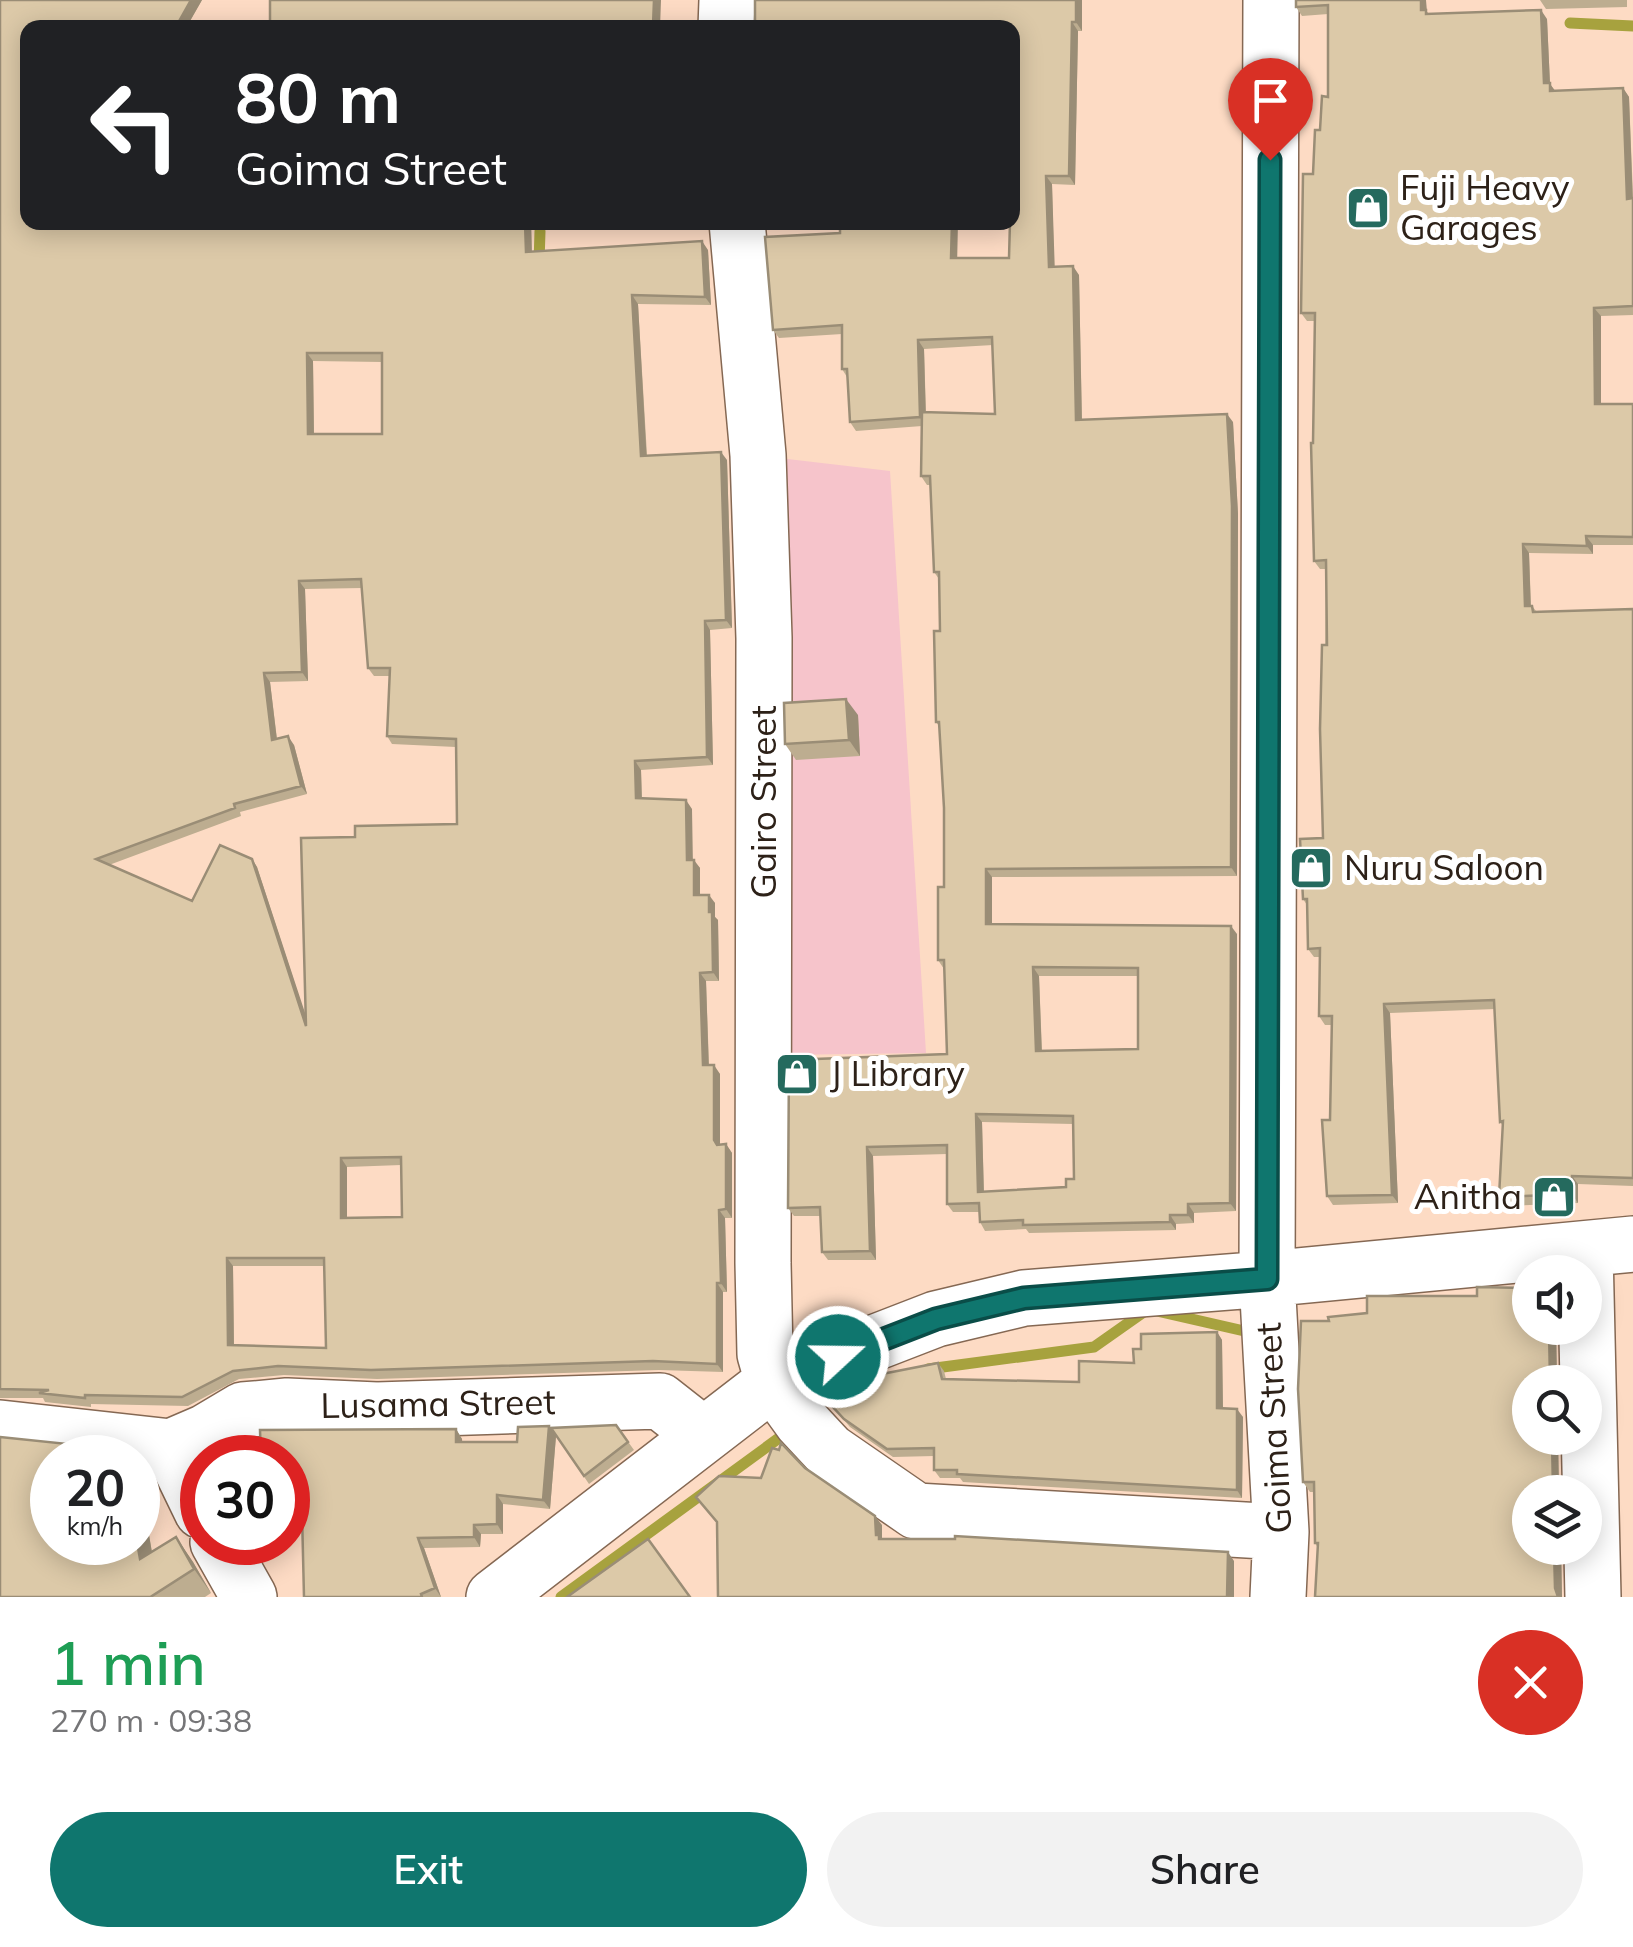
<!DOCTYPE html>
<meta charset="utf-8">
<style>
body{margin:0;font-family:Mulish,sans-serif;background:#f2f2f2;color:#202124;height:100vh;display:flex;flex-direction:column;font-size:38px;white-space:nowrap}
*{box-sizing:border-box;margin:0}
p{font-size:32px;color:#757577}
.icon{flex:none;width:55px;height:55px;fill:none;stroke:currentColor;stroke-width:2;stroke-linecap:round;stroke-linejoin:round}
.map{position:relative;height:1597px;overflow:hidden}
.sheet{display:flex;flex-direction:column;background:#fff;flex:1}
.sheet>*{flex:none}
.hud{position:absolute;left:20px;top:20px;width:1000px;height:210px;border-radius:20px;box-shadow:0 5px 25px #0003;background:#202124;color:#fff;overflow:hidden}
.controls{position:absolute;left:1512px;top:1255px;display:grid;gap:20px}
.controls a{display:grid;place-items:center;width:90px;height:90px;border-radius:50%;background:#fff;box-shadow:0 5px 25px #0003;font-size:50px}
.speed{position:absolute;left:30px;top:1435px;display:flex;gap:20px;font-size:50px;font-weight:700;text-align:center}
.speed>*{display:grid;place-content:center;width:130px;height:130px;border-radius:50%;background:#fff;box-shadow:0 5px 25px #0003;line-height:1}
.speed small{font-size:25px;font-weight:400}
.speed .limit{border:15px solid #d22;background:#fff;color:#111}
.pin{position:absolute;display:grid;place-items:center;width:85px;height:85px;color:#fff;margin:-102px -42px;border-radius:50% 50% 50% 0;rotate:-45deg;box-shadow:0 0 10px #0007}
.pin .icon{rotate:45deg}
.me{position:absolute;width:110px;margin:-55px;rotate:69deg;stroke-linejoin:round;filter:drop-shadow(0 0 8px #0008)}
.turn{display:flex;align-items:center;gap:35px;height:210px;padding:0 50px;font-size:45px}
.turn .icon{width:130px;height:130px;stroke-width:2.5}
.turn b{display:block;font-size:70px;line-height:85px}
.round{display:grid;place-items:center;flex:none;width:105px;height:105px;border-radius:52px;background:#f2f2f2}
.overview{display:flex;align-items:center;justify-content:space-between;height:170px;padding:0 50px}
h1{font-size:60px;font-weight:600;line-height:75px;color:#1e9e55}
.primary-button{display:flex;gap:20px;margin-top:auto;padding:20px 50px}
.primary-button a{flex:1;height:115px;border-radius:60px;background:#0f766e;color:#fff;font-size:40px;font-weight:600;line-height:115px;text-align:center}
.primary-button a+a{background:#f2f2f2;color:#202124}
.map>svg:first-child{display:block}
.green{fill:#f6c4cb}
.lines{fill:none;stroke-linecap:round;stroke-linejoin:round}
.stream{stroke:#a7a23e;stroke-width:11}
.minor-casing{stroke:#856853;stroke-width:58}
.minor{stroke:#fff;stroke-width:55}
.wall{fill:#bdad90;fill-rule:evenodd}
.shaded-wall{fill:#9a8d76}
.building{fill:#dcc9a8;stroke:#9a8d76;stroke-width:2.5;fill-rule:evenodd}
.route-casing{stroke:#0a4d48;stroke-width:25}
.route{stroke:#0f766e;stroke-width:18}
.labels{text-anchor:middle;stroke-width:10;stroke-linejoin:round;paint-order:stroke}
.poi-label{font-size:35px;fill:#2d2118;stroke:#fff;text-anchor:start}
.street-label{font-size:35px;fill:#2d2118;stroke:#fff}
</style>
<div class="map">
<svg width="1633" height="1597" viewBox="0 0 1633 1597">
<rect width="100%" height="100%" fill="#fddbc4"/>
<path class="green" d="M762,456L890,471L926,1053L780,1055Z"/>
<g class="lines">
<path class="stream" d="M1570,23L1633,26
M539,264L540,231
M928,1369L1094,1347L1148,1309L1253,1333
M810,1410L824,1392L842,1385
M561,1597L790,1430"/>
<g class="minor-casing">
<path id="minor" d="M1271,0L1267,1279L1281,1532L1278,1597
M726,28L727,0
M737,222L758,455L764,638L763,1263L765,1354L773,1382L802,1422L829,1451L916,1511L1281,1532
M1585,1251L1593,1597
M0,1428L171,1447L202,1511
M171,1447L206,1432L243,1410L287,1406L377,1410L660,1401L702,1434
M218,1542L249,1597
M494,1597L773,1382L936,1319L1024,1298L1267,1279L1633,1244"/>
</g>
<use href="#minor" class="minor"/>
</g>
<path class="wall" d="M0,0H202L186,28H28V222H228L230,227L531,222L532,252L708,250L711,305L638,304L647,455L727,460L732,628L710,630L713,765L641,770L642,799L692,809V860L700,868V895L715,903V917L718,920L719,981H706L709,1065L720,1074V1145L726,1144L732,1153V1218H725L727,1292H723V1372L659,1370L377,1379L284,1375L239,1379L188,1406L91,1404V1407L45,1402L43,1398H0ZM313,361L382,362V434H314ZM362,588L368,668L374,676H390L387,736L392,744L456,747L457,824L355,837L305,1015L257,867L252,859L192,901L109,865L241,816L240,812L307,794L294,745L277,739L270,682L308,681L305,589ZM401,1165L402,1217L347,1218V1167ZM233,1266H325L326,1348L234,1346Z
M755,0H1082V31H1078L1075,185L1052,184L1054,267L1079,275L1082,420L1233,422L1238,514L1237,876L992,877V924L1237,934L1236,1211L1194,1213V1223L1176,1224V1230L1029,1233L1026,1229L985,1231L980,1222L979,1212H953L947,1204V1154L873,1156L876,1260H828L822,1252L820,1216H794L788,1208L947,1054L944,969L938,960L944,887V808L939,726L936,722L940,631L939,579L934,572L931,485H927L921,476L922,426L856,431L850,422L847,377L842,369V334L779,338L773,330L840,233L957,258H1009L1012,28L755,22ZM993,345L995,414L926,413L924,349ZM1039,976H1138V1049L1042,1051ZM982,1122L1073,1124L1074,1179L1066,1187L984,1192Z
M1296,0L1427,12L1428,14L1547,19L1550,84L1555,91L1623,88L1629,97L1633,196V315L1601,316V404H1633V545H1593V554L1529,553L1531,606H1532L1536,611L1633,609V1186L1578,1184V1203L1505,1206L1499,1197L1503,1126L1500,1122L1495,1009L1390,1013L1398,1203L1333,1205L1327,1196L1332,1025H1325L1319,1016L1320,957H1314L1308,949L1307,905L1303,899L1323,838L1326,569H1320L1314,561L1313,443L1315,321H1307L1301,313L1313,174L1328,97V14L1302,16L1296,7Z
M1540,0H1627V7L1546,9Z
M858,715L860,756L796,760L785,744Z
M1477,1296L1530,1328H1556L1557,1382H1530L1558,1438L1559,1492H1530V1548H1561L1562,1597L1318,1548L1315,1543V1492H1310L1303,1482L1329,1321L1367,1313Z
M1217,1332L1222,1340L1223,1408L1243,1417L1242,1498L963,1482L960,1478H940L934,1470V1456L893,1457L850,1427L832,1406L938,1363L944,1371L946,1379L1079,1382L1134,1363L1141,1349Z
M616,1425L634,1450L589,1484L551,1428Z
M456,1429L462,1439V1442H517L556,1436L550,1509L503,1504V1534H481L480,1547L424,1548L441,1597H304L301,1480L288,1481V1458Z
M0,1437L68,1444L74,1454L106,1449L122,1450L126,1458H52V1542H138V1473L152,1552L176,1537L193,1562L211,1593L205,1597H0Z"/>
<path class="shaded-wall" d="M191,0H202L186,28H181L178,23Z
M654,0H661L660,28L653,26Z
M1076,0H1082V31L1076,22Z
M1421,0H1426L1427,12L1432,19L1421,10Z
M1541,10L1547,19L1550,84L1556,92V100L1544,83Z
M1072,22L1078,31L1075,185L1069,176Z
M1623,88L1629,97L1633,207L1627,199Z
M1046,176L1052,184L1055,275L1049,267Z
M525,222H531L532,261L526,252Z
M952,222H958L957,267L951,258Z
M702,241L708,250L711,305L705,297Z
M1073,266L1079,275L1082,428L1076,420Z
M632,295L638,304L647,464L641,456Z
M1594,308L1601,316V413L1595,404Z
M918,340L924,349L926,425L920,417Z
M307,353L313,361L314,442L308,434Z
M1227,414L1233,422L1238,514L1237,876L1231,867Z
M721,452L727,460L732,628L726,620Z
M1586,536L1593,545V554L1587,546Z
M1523,544L1529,553L1531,615L1525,606Z
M299,581L305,589L308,681L302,672Z
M705,621L710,630L713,765L707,757Z
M264,673L270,682L278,749L272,740Z
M846,699L858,715L860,756L849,740Z
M288,736L294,745L307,794L301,786Z
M635,761L641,770L642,807L636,798Z
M686,800L692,809L693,868L687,860Z
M252,859L257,867L312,1034L306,1026Z
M694,860L700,868V903L694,895Z
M986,869L992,877V932L986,924Z
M709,895L715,903V917L718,920L719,981L713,972Z
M1231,926L1237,934L1236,1211L1230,1203Z
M1033,967L1039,976L1042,1059L1036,1051Z
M700,973L706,981L709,1074L703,1065Z
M1384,1004L1390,1013L1398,1203L1392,1195Z
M714,1065L720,1074V1148L714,1140Z
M976,1114L982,1122L984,1200L978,1192Z
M726,1144L732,1153V1218L726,1209Z
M867,1147L873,1156L876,1260L870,1251Z
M341,1158L347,1167V1226L341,1218Z
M1572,1176L1578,1184V1203L1572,1194Z
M1188,1204L1194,1213V1223L1188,1215Z
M719,1210L725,1218L727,1292L721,1283Z
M1170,1215L1176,1224V1230L1170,1222Z
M227,1258L233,1266L234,1354L228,1345Z
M717,1283L723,1292V1372L717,1364Z
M1549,1328H1556L1557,1382H1550Z
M1217,1332L1222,1340L1223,1416L1217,1408Z
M1237,1409L1243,1417L1242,1498L1237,1490Z
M549,1426L556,1436L550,1509L543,1500Z
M456,1429L462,1439L463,1451L456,1442Z
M1552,1438H1558L1559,1492H1553Z
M138,1473L139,1475L157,1583L140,1559L137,1542Z
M497,1495L503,1504V1534L497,1524Z
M875,1516L882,1525V1538L885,1543L876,1535Z
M474,1525L481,1534L480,1547L474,1537Z
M176,1537L193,1562L211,1593L194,1569Z
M418,1538L424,1548L441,1597L435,1588Z
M1554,1548H1561L1562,1597H1558L1555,1588Z
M1228,1552L1234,1561V1597H1227Z"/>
<path class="building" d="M0,0H191L178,23L167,28H28V222H225L226,227L294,222H525L526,252L702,241L705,297L632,295L641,456L721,452L726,620L705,621L707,757L635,761L636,798L686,800L687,860H694V895H709V912H712L713,972L700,973L703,1065H714V1140L717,1145L726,1144V1209L719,1210L721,1283H717V1364L653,1361L371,1370L278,1366L233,1371L182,1397L85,1395V1398L39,1393L49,1390L0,1389ZM307,353H382V434H308ZM361,579L368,668H390L387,736L456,739L457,824L355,826V837L301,838L306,1026L252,859L220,845L192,901L96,859L235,808L234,804L301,786L288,736L272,740L264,673L302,672L299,581ZM401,1157L402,1217L341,1218V1158ZM227,1258H324L326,1348L228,1345Z
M270,0H654L653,26L690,24L691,28H270Z
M755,0H1076V22H1072L1069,176H1046L1049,267L1073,266L1076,420L1227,414L1232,506L1231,867L986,869V924L1231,926L1230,1203L1188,1204V1215H1170V1222L1023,1225V1220L980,1222L979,1203L947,1204V1145L867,1147L870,1251L822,1252L820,1207L788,1208L789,1060L947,1054L944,960H938V887H944V808L939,722H936L934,631H940L939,572H934L930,476H921L922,412L995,414L992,337L918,340L920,417L850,422L847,369H842V325L773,330L765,237L840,233V222H952L951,258H1009L1010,222H1012V28H749L751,22H755ZM1033,967L1138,968V1049L1036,1051ZM976,1114L1073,1116L1074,1179H1066V1187L978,1192Z
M1296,0H1421V10H1426V14L1541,10L1544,83H1550V91L1623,88L1627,199L1633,198V306L1594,308L1595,404H1633V537L1586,536L1587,546L1523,544L1525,606H1532L1533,612L1633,609V1178L1572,1176V1194L1499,1197L1503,1121L1500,1122L1494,1000L1384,1004L1392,1195L1327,1196L1322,1120H1330L1332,1016H1319L1320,948L1308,949L1307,899H1303L1300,839L1323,838L1320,729L1322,645H1327L1326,560L1314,561L1311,443H1313L1315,313H1301L1303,174H1313L1315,130H1320L1322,96L1328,97V5L1296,7Z
M846,699L849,740L785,744L784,703Z
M1477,1287L1530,1288V1328H1549L1550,1382H1530V1438H1552L1553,1492H1530V1548H1554L1555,1588L1558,1597H1315L1318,1543H1315L1314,1482H1303L1298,1389L1301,1321H1329L1328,1317L1367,1313V1296H1477Z
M1217,1332V1408L1237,1409V1490L957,1474V1470H934V1448L887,1449L844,1419L832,1406L826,1385L938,1363L942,1379L1079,1382V1361L1134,1363L1133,1349H1141V1334Z
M616,1425L628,1442L584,1476L551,1428Z
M549,1426L543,1500L497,1495V1524L474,1525V1537L418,1538L435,1588L421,1594L422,1597H304L301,1471L288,1472V1458H261L260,1430L456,1429V1442H517L518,1427Z
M0,1437L68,1444L67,1455L106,1449L122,1450L123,1458H52V1542H137L140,1559L176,1537L194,1569L152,1596L153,1597H0Z
M781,1443L805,1468L875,1516L876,1535H879V1539H955V1536L1228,1552L1227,1597H718L717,1522L696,1497L719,1476L761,1478L772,1448L779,1450Z
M648,1539L690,1597H567Z"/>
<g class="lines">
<g class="route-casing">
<path id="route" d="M838,1357L936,1319L1024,1298L1267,1279L1270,160"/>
</g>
<use href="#route" class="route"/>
</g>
<defs>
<g id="shop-square" transform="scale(2.25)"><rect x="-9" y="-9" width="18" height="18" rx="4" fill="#256a5e" stroke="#fff"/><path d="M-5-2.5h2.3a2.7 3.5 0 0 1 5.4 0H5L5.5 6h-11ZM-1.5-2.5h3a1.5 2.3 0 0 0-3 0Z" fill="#fff"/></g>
</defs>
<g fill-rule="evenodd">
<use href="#shop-square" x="1368" y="208"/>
<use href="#shop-square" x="1311" y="868"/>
<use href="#shop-square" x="797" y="1074"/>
<use href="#shop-square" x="1554" y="1197"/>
</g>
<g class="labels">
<g class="poi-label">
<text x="1400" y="200">Fuji Heavy<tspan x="1400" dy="40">Garages</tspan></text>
<text x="1344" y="880">Nuru Saloon</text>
<text x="830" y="1086">J Library</text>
<text x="1522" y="1209" text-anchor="end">Anitha</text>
</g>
<g class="street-label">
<text transform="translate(764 802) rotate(-90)" y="12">Gairo Street</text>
<text transform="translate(438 1404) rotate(-1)" y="12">Lusama Street</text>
<text transform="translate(1274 1428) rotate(-93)" y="12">Goima Street</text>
</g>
</g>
</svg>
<div class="controls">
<a><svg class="icon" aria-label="sound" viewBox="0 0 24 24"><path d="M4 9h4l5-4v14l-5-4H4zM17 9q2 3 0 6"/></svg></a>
<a><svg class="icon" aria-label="search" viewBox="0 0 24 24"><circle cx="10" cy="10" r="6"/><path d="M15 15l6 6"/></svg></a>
<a><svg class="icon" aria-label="layers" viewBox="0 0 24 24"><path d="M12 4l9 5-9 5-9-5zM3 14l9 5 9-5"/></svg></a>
</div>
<div class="speed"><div>20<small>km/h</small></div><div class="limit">30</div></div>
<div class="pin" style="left:1270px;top:160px;background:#d93025"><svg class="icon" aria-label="arrive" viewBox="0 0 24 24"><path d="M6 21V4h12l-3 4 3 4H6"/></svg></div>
<svg class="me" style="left:838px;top:1357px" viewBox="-20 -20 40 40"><circle r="17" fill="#0f766e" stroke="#fff" stroke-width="3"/><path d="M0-11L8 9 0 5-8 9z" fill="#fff"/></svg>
<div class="hud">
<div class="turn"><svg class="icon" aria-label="left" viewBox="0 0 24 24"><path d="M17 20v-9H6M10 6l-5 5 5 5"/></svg><div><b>80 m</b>Goima Street</div></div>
</div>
</div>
<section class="sheet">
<div class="overview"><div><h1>1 min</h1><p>270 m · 09:38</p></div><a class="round" style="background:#d93025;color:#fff"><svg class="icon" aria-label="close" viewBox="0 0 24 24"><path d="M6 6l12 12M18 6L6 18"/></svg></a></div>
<div class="primary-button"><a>Exit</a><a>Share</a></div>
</section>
